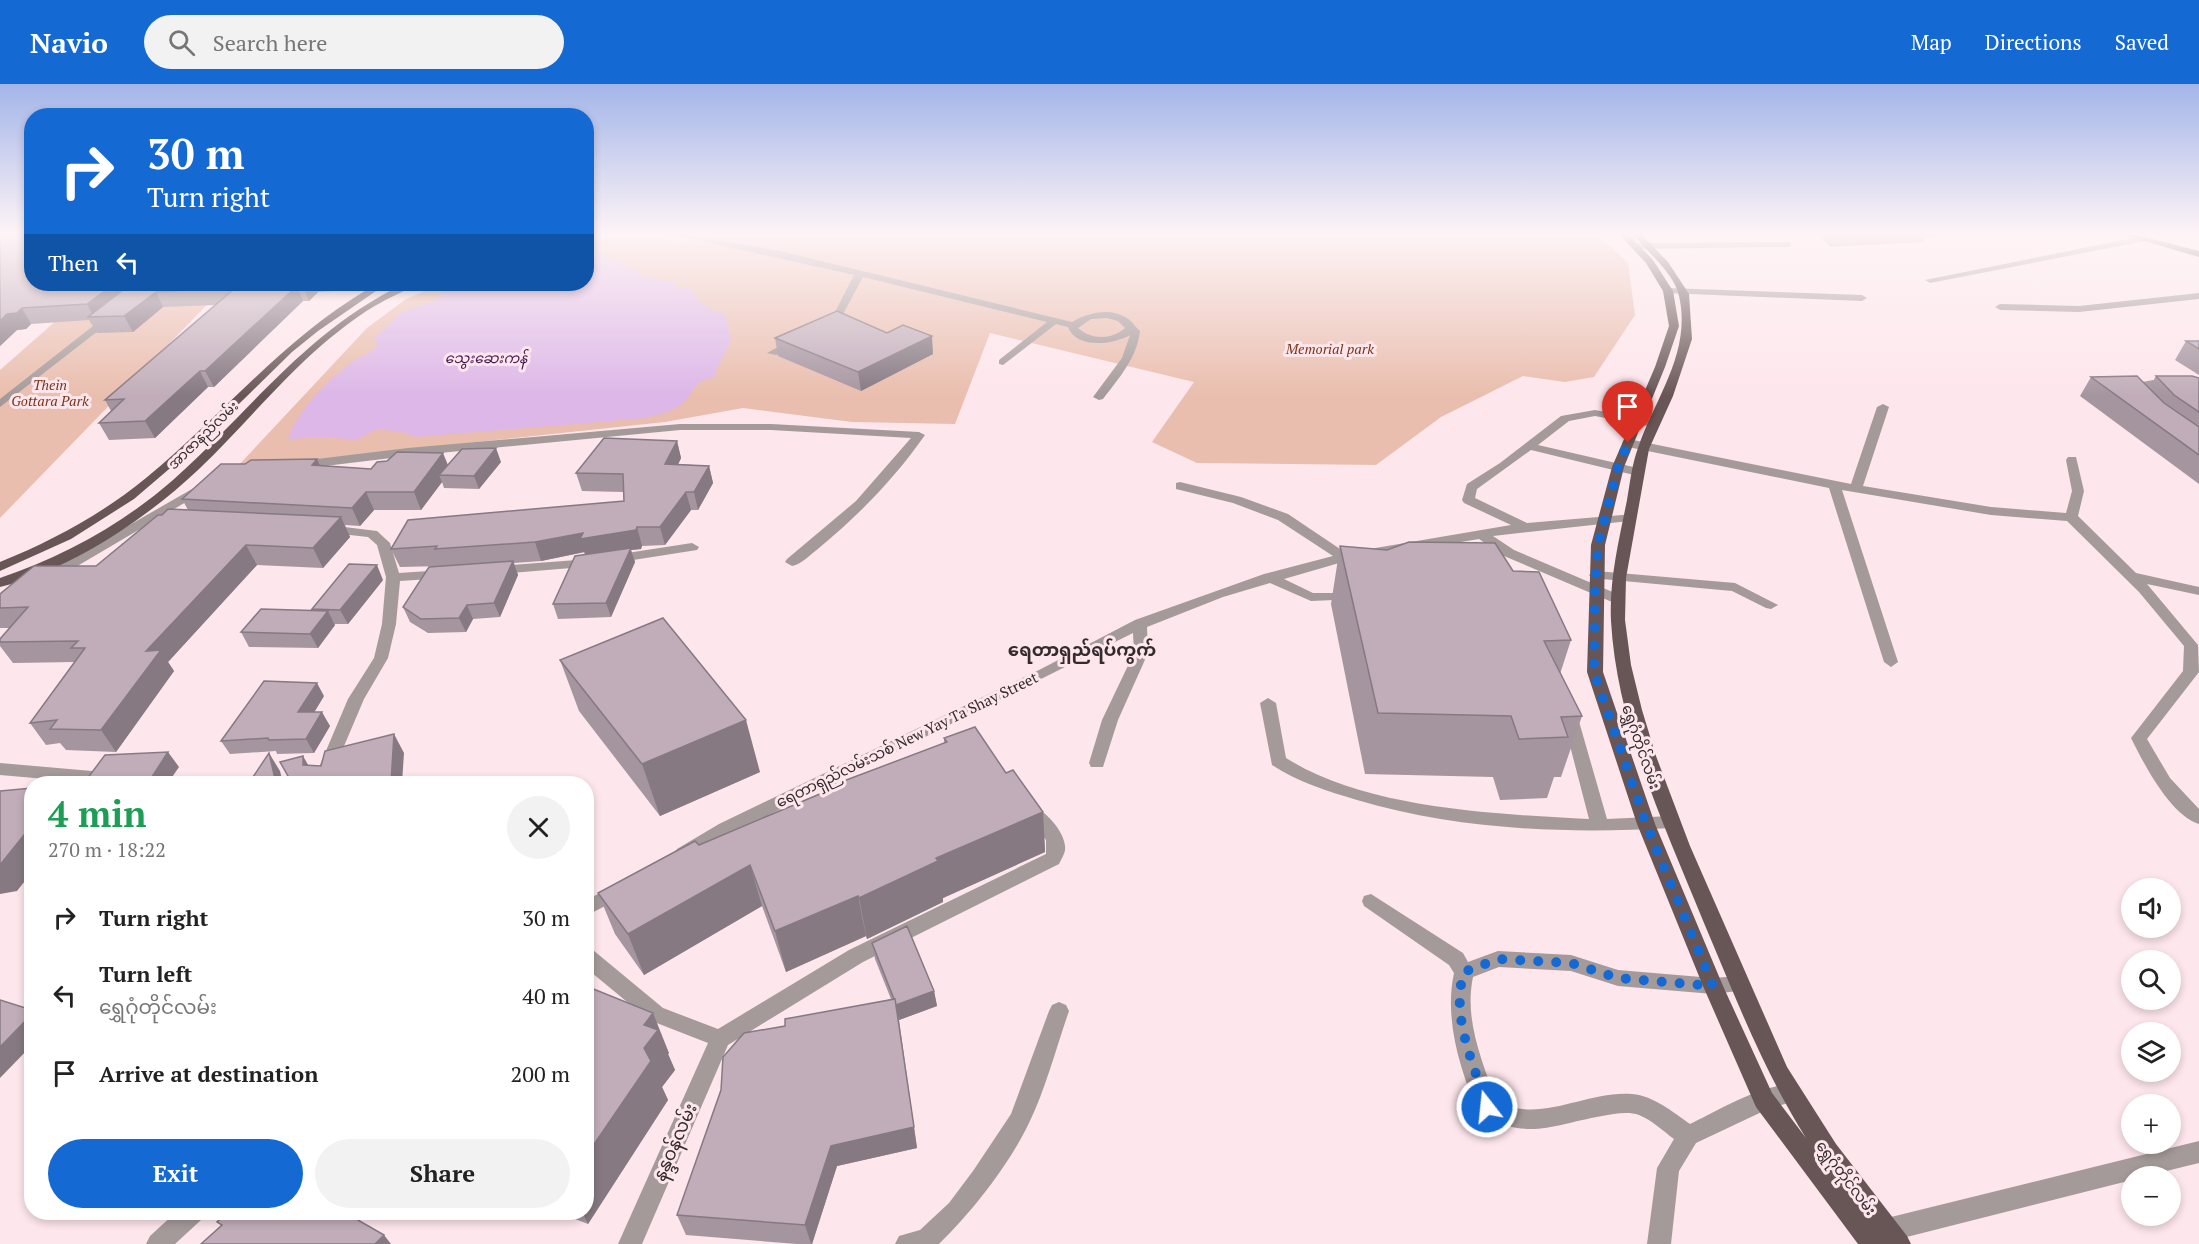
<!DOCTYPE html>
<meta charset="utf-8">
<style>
body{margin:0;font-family:"PT Serif","Noto Sans Myanmar",serif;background:#f2f2f2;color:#222;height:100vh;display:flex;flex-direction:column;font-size:22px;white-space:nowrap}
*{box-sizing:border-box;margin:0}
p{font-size:20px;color:#767676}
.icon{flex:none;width:33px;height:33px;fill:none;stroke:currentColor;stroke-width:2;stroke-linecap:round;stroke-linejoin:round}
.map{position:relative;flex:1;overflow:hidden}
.details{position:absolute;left:24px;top:692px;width:570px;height:444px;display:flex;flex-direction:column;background:#fff;border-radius:24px;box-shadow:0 3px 9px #0003}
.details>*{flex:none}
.guide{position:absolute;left:24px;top:24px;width:570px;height:183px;border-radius:24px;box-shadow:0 3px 9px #0003;background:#1469d3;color:#fff;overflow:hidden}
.fabs{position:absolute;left:2121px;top:794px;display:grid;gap:12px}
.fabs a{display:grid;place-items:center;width:60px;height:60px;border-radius:50%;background:#fff;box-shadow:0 3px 9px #0003;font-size:30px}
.pin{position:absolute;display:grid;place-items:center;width:51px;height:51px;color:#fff;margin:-62px -26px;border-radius:50% 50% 50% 0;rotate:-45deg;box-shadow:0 0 6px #0007}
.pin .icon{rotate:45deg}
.me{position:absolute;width:66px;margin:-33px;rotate:344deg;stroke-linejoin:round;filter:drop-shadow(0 0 4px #0008)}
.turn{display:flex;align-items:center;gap:21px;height:126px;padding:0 24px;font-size:27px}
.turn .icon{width:78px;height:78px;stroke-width:2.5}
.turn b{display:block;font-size:42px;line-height:51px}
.then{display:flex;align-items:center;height:57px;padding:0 24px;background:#0003;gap:12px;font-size:22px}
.round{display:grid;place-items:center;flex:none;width:63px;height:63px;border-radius:32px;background:#f2f2f2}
.headline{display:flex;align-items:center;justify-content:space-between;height:102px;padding:0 24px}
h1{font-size:36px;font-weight:700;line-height:45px;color:#1e9e55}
.action{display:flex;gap:12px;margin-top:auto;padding:12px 24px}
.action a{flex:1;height:69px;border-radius:36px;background:#1469d3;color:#fff;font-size:24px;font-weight:700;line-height:69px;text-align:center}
.action a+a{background:#f2f2f2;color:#222}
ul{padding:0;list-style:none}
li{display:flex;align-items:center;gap:18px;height:78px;padding:0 24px}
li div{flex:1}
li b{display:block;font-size:22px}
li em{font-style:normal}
header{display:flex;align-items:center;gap:36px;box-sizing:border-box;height:84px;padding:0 30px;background:#1469d3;color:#fff}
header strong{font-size:28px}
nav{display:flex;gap:33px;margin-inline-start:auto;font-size:21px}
.search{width:420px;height:54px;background:#f2f2f2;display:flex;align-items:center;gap:15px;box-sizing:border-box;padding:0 21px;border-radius:33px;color:#767676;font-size:22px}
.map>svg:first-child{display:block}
.green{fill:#e9beae}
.water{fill:#dcb7e7}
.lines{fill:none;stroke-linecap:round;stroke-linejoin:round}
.minor{fill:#a49a99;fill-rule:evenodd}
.major{fill:#685656;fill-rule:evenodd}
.wall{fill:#a5959f}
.shaded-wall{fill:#867982}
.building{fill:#c0adb9;stroke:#867982;stroke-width:1.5}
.route{stroke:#1469d3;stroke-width:10;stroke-dasharray:0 18}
.labels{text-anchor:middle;stroke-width:6;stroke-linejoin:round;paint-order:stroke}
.far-park-label{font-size:14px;font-style:italic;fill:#7c3417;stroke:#fde6ec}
.far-water-label{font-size:14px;font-style:italic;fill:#461952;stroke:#fde6ec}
.far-street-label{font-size:14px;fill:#332b2d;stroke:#fde6ec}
.street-label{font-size:15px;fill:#332b2d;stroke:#fde6ec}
.quarter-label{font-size:18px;font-weight:bold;fill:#332b2d;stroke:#fde6ec}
.near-street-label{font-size:18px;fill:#332b2d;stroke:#fde6ec}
</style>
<header>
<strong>Navio</strong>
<div class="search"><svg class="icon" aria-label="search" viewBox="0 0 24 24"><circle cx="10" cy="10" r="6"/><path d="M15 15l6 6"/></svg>Search here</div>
<nav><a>Map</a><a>Directions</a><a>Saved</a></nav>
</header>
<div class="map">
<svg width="2199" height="1160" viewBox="0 0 2199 1160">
<rect width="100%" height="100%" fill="#fde6ec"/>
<path class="green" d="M705,150H1597L1628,179L1635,231L1594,293L1565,298L1523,292L1441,333L1376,381L1197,379L1152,358L1194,298L990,249L955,340L852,338L743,324L665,338L236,384L367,244L406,215L442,200H586L587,156L651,152L679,158Z
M98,200H227L0,434V286Z"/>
<path class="water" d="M587,170L599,171L633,184L642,192L678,199L674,202L691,205C698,222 708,225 725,230L731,257L716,286V293C689,297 696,310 679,322C670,328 656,331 646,334L416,353L402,348L377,345L357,356L327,353L288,355C297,328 324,300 347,282C358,273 369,271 378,261L374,255L400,229L439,215L446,206L459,200H586Z"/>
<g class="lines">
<path class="minor" d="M670,150H686L780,167L1072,238C1088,229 1109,223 1127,234C1133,238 1135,243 1140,247C1137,274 1119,294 1103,315L1099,316L1093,313L1122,274L1130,251C1113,261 1076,265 1068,243L1056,240L1003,281L999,280V276L1047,238L863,193L842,232L826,243L821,240L835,228L854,191ZM1107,234L1118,237L1125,244C1112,256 1091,256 1078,244L1091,235Z
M2142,152L2145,153V157L1930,199L1925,196Z
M1791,158V162L1788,163L1635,165L1631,162L1635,159Z
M1668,204L1862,211L1867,214L1862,217L1665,209V205Z
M2199,209V215L2079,228L2000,226L1995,223L2000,220L2079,222Z
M107,231L116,233L0,323V315Z
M791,256L800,258L776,271L767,269Z
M2153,296L2196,305L2199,307V314L2172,305L2153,303L2140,305L2130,310L2125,307L2132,300Z
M1883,320L1889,323L1863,402L1991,423L2066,429L2072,407L2066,376L2068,373H2076L2084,407L2078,432L2136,489L2199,503V511L2147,500L2198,561L2199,588L2147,655L2170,694L2199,725V740C2170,731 2144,680 2131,654L2183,587L2184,562L2139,508L2067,437L1991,431L1842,406L1898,578L1891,583L1884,578L1829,404L1628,363L1622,359L1628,355L1851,400L1877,323Z
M1595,326L1653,337L1659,340L1653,343L1595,332L1569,337L1538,361L1642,385V391L1638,392L1531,366L1477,405L1475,414L1527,439L1634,430L1635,433L1629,437L1493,452L1514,466L1622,512L1624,515L1622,518H1612L1504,472L1479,455L1346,477L1284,495L1313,509H1358L1360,512L1358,515L1311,517L1270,499L1223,513L1147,543L1148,569L1118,636L1103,683H1091L1089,679L1102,636L1134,569L1133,549L731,750L689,775L683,777L677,775L674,770L677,765L719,740L1039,586L1135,536L1264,490L1333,472L1278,436L1233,419L1176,405V399L1180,398L1241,413L1288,430L1346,469L1511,441L1464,419L1462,416L1467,400L1500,379L1561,332Z
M680,340H771L919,348L925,351C895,394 859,431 819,464C811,470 802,480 792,482L785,478L787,475L856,417L911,354L771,346H680L408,372L300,385L294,381L300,377L408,364Z
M199,401L203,402V408L74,484L46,490L39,486L41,483L65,478Z
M328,441L377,447L390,459L399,489L444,486L451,490L444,494L400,497L396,540L388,574L364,615L333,688L332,699H316L317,688L348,615L374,574L382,540L386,493L377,461L368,453L323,448L321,445L323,442Z
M692,459L699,463L697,466L614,479L607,475L614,471Z
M590,475L597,479L595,482L498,490L491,486L498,482Z
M1596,487L1735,499L1778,521L1771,525L1766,524L1732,507L1591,494L1589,491Z
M1268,614L1276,619L1286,674C1367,725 1495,730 1589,735L1562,631L1564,627H1576L1607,735L1671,732L1677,733L1680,738L1677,743L1671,744C1566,750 1458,746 1357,716C1327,707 1298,698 1272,681L1260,619Z
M0,679L92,687L98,689L100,693L98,697L92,699L0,691Z
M1032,722C1045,726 1064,747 1065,762C1066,768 1062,774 1059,780L863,878L728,961L642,1160H618L708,959L649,936L586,884V864L593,866L663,924L718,945L849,866L1046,770V756L1023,728L1026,724Z
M618,800L624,802L627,807L624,812L586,832V816Z
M1371,810L1463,869L1468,878L1498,867L1571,871L1618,886L1713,894L1739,892L1746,894L1749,900L1746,906L1713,910L1618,902L1571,887L1499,883L1473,893C1464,936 1482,976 1496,1017C1540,1041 1586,1006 1632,1010C1654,1012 1673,1028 1690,1040C1713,1029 1774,993 1798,1002L1801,1009L1798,1016L1768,1025L1696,1059L1679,1087L1671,1160H1647L1657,1084L1674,1055C1663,1047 1652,1036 1639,1031C1628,1027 1613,1030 1602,1032C1551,1041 1529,1057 1479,1030C1460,987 1444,935 1454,889L1449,881L1364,822L1362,817L1364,812Z
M1059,918L1066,921L1069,927C1056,964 1046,1004 1029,1039C1009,1081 972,1128 939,1160H895L899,1152L920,1146L949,1119L973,1087L1011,1030L1049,927L1052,921Z
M2199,1057V1079L2146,1092H2132V1096L1887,1158L1879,1154L1875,1146L1879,1138L1887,1134Z
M176,1128H205L201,1136L175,1160H146L150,1152Z"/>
<path class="major" d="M1619,150H1628L1653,176L1673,207L1679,242L1665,283L1624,383L1605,461L1603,588L1655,740L1723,902L1772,1009L1806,1054C1763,986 1735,912 1704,839C1665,743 1617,642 1611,537C1609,496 1619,456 1627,416C1630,399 1632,380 1638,364C1655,314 1692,268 1679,212C1675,190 1646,167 1633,150H1641L1668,178L1689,210L1692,255L1673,312L1649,365L1626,494L1625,536L1631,581L1642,626L1656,672L1690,762L1787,983L1836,1060L1907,1152L1911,1160H1858L1756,1023L1703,902L1637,740L1587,588L1591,461L1612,383L1655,283L1669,242L1663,207L1646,179Z
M2120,150H2133L2199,167V173Z
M403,200H414C405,208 392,212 382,218C361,229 341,245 323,260C278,299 241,345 198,386C146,435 70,486 0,503V494C62,473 123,440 173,396C253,325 303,250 403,200Z
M368,205L376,207L318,247L292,268L196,362L134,415L71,455L0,487V478C52,457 102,430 146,394C223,331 281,257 368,205Z"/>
</g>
<path class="wall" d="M0,150L32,200H341L334,207L318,208L309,217H303L214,303H208L155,354L109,356L99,339L111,327L105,316L216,221L163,223L133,248L97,249L89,236L31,240L26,245L17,246L0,262Z
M1818,150H1957L1925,153L1923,158L1830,163Z
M775,254L933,270L861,307L778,272Z
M2186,257H2199V291L2175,276Z
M2156,292L2199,294V400L2080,312L2091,293L2149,304Z
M677,357L681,374L678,380L709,382L713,399L698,426H691L665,461L642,462L641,465L631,466L635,478L611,533L558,535L553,520L585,471V468L541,477L514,479L518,491L500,533L473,535L466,548L428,549L410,538L403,523L442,482L400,483L391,465L624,417L623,408L582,407L576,389Z
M317,375L320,382L371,385L501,378L479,405L444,404L442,398L421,426H374L360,442L345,441L350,453L323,484L257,481L168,578L174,587L116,668L66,666L60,659L46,661L30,639L74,578L13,579L0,562V555L9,544H0V510L96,482L162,431L188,426L182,415L245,380Z
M1340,462L1513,487L1571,556L1560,590L1582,632L1561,693H1554L1547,714L1500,716L1493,693L1365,690L1331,520Z
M383,496L348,540H334L335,541L318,564L249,563L241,548L313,527L312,525Z
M560,576L760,688L660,732L579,627Z
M324,612L314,628L330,642L314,669L277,670L276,667L230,670L221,657Z
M944,654L1006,689L1043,728L1045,768L943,814V818L867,855L866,852L786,888L762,822L644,891L615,850L598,809L699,761L833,704V701L944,659Z
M872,859L934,907L937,922L899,936L917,1064L837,1082L812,1160H797L686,1151L677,1131L785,942L891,915L875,875Z
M590,904L669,969L668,970L675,986L662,1003L668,1016L588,1140L557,1128H586Z"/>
<path class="shaded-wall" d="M1926,150H1957L1925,153Z
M114,200H142L94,233L87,220Z
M305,200H314L318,208L309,217L303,202Z
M331,200H341L334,207Z
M297,202L303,217L214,303L205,287Z
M156,208L163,223L133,248L124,232Z
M22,224L31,240L26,245L17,246L0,262V237L7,230Z
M932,252L933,270L861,307L858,288Z
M200,287L208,303L155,354L145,337Z
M677,357L681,374L670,398L665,380Z
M496,364L501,378L479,405L474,392Z
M443,369L450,386L439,391L442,398L421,426L414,408Z
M317,375L325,393L312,381Z
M709,382L713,399L698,426L694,408Z
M366,408L374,426L360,442L352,424Z
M686,408L691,426L665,461L660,443Z
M341,433L350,453L323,484L313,464Z
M637,443L642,462L641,465L631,466L635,478L611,533L606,519L584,468L541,477L535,458L583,449Z
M246,461L257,481L168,578L174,587L116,668L101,646L146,567Z
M513,477L518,491L500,533L494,519Z
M377,481L383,496L348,540L340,526Z
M467,521L473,535L466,548L459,534Z
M328,527L335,541L318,564L310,550Z
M317,599L324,612L306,642L298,628Z
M322,628L330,642L314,669L306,655Z
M746,636L760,688L660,732L642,680Z
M394,650L404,669L402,699H391Z
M168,668L179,683L168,699H148Z
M269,669L280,687L283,699H276Z
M303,672L314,691L303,681Z
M1043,728L1045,768L943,814V818L867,855L859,814L936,774Z
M32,741V788L17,807L0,810V781Z
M750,781L762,822L644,891L628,850Z
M858,812L866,852L786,888L775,847Z
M586,895L599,922L586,928Z
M934,907L937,922L899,936L896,921Z
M895,915L917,1064L837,1082L812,1160H811L805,1141L831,1062Z
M653,929L669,969L668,970L675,986L662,1003L668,1016L588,1140L582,1128H586V1072L644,964V941Z
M32,930V961L0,994V963Z
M384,1151L391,1160H375Z"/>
<path class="building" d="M0,150H32V200H114L87,220L22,224L17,229L7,230L0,237Z
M131,200H305L303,202H297L205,287H200L145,337L99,339L124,315L105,316L235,204L156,208L124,232L88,233Z
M837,227L887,249L903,241L932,252L858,288L775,254Z
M2186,257H2199V265Z
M2137,292L2164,319L2199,343V371L2091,293Z
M2156,292H2192L2199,294V328L2174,311Z
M604,354L677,357L665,380L709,382L694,408H686L660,443H637L636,446L580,455L583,449L535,458L435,465L437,462L391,465L408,436L624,417L623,390L576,389Z
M496,364L474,392L439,391L462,365Z
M397,368L443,369L414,408H366L352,424L182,415L221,380H245L251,376L317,375L312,381L371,385L377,378L387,377Z
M168,425L341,433L313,464L246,461L146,567L161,566L101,646L50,645L57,636L30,639L85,564H71L78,557L0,558V555L28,523L0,524V510L34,482H96L158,431H162Z
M1409,458L1495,459L1513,487L1539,488L1571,556L1544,557L1582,632L1561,633L1568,653L1519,655L1511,632L1378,629L1340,462L1387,466Z
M631,464L606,519L553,520L575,472Z
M513,477L494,519L467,521L459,534L421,535L403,523L429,483Z
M349,480L377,481L340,526L312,525Z
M261,525L328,527L310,550L241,548Z
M663,534L746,636L642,680L560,576Z
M264,597L317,599L298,628H322L306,655L269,656L268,654L221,657Z
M975,643L1006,689L1013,686L1043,728L936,774L938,777L859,814L858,812L775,847L750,781L628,850L598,809L695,757L699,761L834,704L833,701L947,658L944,654Z
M394,650L391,699H292L280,678L303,672V681L321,682L325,667Z
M168,668L148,699H84L105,671Z
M269,669L276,699H235L253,693Z
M32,704V741L0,781V707Z
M907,842L934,907L896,921L895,915H894L872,859Z
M586,902L653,929L644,941L658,946L644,964L651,977L586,1072Z
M895,915L914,1043L831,1062L805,1141L677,1131L721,1006L723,973L744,949L785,942V935Z
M0,916L32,926V930L0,963Z
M228,1128H344L384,1151L375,1160H201L222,1141L217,1138Z"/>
<linearGradient id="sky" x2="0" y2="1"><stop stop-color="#a3b5e8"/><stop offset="0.48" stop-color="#fef4f6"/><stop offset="1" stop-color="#fef4f6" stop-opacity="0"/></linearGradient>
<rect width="2199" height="312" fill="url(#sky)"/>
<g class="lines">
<path class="route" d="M1487,1023C1474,980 1450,932 1464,888L1498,875L1571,879L1618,894L1713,902L1646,740L1594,588L1595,506L1598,461L1618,383L1628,359"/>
</g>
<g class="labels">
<g class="far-park-label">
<text x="1330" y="270">Memorial park</text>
<text x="50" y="306">Thein<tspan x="50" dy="16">Gottara Park</tspan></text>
</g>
<g class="far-water-label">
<text x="486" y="279">သွေးဆေးကန်</text>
</g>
<g class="far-street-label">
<text transform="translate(203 351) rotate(-44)" y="5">အာဇာနည်လမ်း</text>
</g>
<g class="street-label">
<text transform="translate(907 656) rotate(-26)" y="5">ရေတာရှည်လမ်းသစ် New Yay Ta Shay Street</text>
<text transform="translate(1641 663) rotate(71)" y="5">ရွှေဂုံတိုင်လမ်း</text>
<text transform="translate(1846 1094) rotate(53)" y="5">ရွှေဂုံတိုင်လမ်း</text>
</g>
<g class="quarter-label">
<text x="1082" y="572">ရေတာရှည်ရပ်ကွက်</text>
</g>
<g class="near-street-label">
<text transform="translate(675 1058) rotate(-66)" y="6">နန္ဒဝန်လမ်း</text>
</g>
</g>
</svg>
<div class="fabs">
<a><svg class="icon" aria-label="sound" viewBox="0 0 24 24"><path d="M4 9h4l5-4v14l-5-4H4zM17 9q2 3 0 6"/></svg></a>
<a><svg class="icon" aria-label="search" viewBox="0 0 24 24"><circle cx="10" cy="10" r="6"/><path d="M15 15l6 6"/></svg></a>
<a><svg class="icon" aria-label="layers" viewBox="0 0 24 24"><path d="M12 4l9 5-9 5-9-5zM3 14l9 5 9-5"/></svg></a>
<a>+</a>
<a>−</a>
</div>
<div class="pin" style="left:1628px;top:359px;background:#d93025"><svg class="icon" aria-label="arrive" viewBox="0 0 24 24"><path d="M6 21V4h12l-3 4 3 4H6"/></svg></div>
<svg class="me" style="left:1487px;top:1023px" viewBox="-20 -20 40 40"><circle r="17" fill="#1469d3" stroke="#fff" stroke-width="3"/><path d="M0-11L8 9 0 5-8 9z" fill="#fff"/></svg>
<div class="guide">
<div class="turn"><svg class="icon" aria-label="right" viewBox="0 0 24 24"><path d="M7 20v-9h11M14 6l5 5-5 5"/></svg><div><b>30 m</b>Turn right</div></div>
<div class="then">Then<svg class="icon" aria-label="left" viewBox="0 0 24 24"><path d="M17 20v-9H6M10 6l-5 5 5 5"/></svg></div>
</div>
<section class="details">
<div class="headline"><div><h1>4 min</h1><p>270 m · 18:22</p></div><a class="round"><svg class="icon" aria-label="close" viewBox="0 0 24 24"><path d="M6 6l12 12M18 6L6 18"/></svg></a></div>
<ul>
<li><svg class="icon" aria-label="right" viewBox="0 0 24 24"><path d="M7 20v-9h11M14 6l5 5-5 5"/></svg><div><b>Turn right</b></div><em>30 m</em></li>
<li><svg class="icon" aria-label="left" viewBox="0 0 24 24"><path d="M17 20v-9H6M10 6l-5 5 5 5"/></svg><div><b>Turn left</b><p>ရွှေဂုံတိုင်လမ်း</p></div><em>40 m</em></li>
<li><svg class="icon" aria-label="arrive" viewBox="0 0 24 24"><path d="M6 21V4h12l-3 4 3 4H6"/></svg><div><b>Arrive at destination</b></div><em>200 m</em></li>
</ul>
<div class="action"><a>Exit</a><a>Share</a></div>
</section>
</div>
